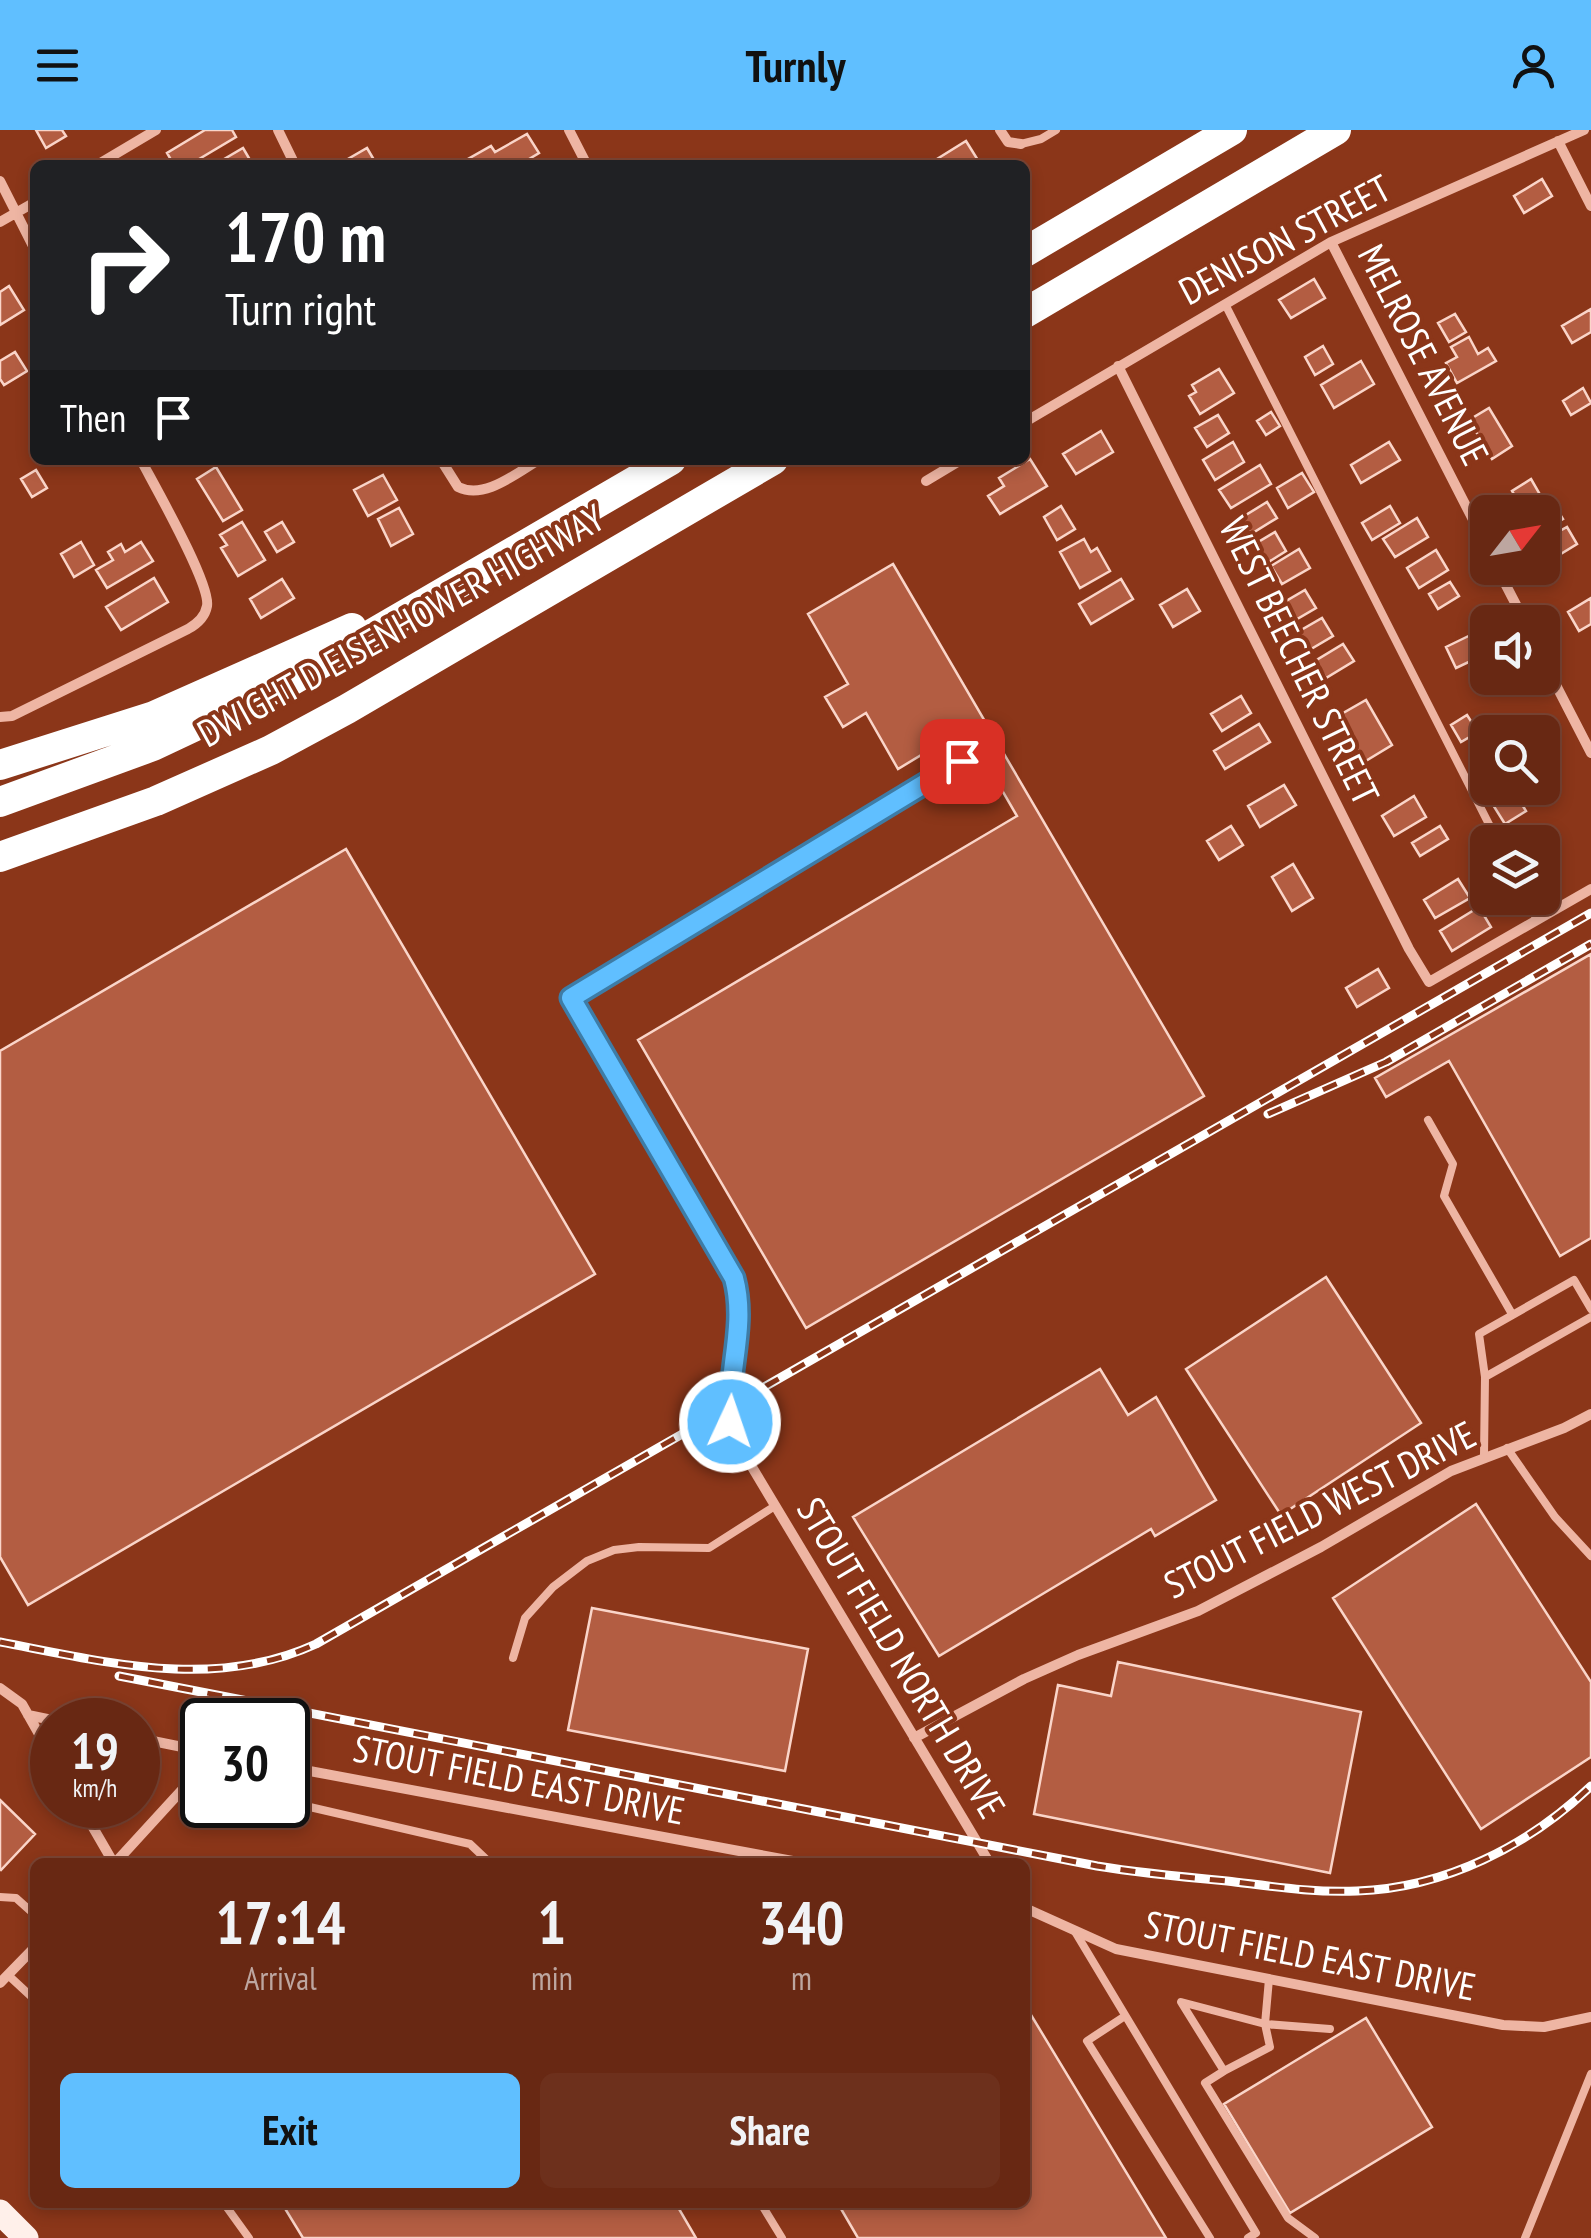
<!DOCTYPE html>
<style>
body{margin:0;font-family:"PT Sans Narrow",sans-serif;background:#6d301c;color:#f1f3f6;height:100vh;display:flex;flex-direction:column;font-size:38px;white-space:nowrap}
*{box-sizing:border-box;margin:0}
p{font-size:32px;color:#bda6a0}
.icon{flex:none;width:55px;height:55px;fill:none;stroke:currentColor;stroke-width:2;stroke-linecap:round;stroke-linejoin:round}
.map{position:relative;flex:1;overflow:hidden}
.details{position:absolute;left:30px;top:1728px;width:1000px;height:350px;display:flex;flex-direction:column;background:#682813;border-radius:15px;box-shadow:0 5px 15px #0003,0 0 0 2px #7b4433}
.details>*{flex:none}
.top-card{position:absolute;left:30px;top:30px;width:1000px;height:305px;border-radius:15px;box-shadow:0 5px 15px #0003,0 0 0 2px #7b4433;background:#202124;color:#fff;overflow:hidden}
.needle{width:65px;rotate:59deg}
.tools{position:absolute;left:1470px;top:365px;display:grid;gap:20px}
.tools a{display:grid;place-items:center;width:90px;height:90px;border-radius:15px;background:#682813;box-shadow:0 5px 15px #0003,0 0 0 2px #7b4433;font-size:50px}
.speed{position:absolute;left:30px;top:1568px;display:flex;gap:20px;font-size:50px;font-weight:700;text-align:center}
.speed>*{display:grid;place-content:center;width:130px;height:130px;border-radius:50%;background:#682813;box-shadow:0 5px 15px #0003,0 0 0 2px #7b4433;line-height:1}
.speed small{font-size:25px;font-weight:400}
.speed .limit{border:5px solid #111;border-radius:15px;background:#fff;color:#111}
.pin{position:absolute;display:grid;place-items:center;width:85px;height:85px;color:#fff;margin:-42px;border-radius:20px;box-shadow:0 5px 15px #0006}
.me{position:absolute;width:110px;margin:-55px;rotate:3deg;stroke-linejoin:round;filter:drop-shadow(0 0 8px #0008)}
.turn{display:flex;align-items:center;gap:35px;height:210px;padding:0 30px;font-size:45px}
.turn .icon{width:130px;height:130px;stroke-width:2.5}
.turn b{display:block;font-size:70px;line-height:85px}
.then{display:flex;align-items:center;height:95px;padding:0 30px;background:#0003;gap:20px;font-size:38px}
.eta{display:flex;justify-content:space-evenly;align-items:center;height:170px;text-align:center}
.eta b{font-size:60px;font-weight:800;line-height:70px}
.primary-button{display:flex;gap:20px;margin-top:auto;padding:20px 30px}
.primary-button a{flex:1;height:115px;border-radius:15px;background:#60bfff;color:#111;font-size:40px;font-weight:800;line-height:115px;text-align:center}
.primary-button a+a{background:#6d301c;color:#f1f3f6}
header{display:flex;justify-content:space-between;align-items:center;height:130px;padding:0 30px;background:#60bfff;color:#111;font-size:45px;font-weight:800}
.map>svg:first-child{display:block}
.building{fill:#b35d42;stroke:#fad5c9;stroke-width:2.5}
.lines{fill:none;stroke-linecap:round;stroke-linejoin:round}
.lane{stroke:#eeb5a3;stroke-width:8}
.street{stroke:#eeb5a3;stroke-width:10}
.primary{stroke:#fff0ea;stroke-width:25}
.highway{stroke:#fff;stroke-width:30}
.rail-casing{stroke:#fff;stroke-width:9}
.rail{stroke:#8b3619;stroke-width:5;stroke-dasharray:15;stroke-linecap:butt}
.route-casing{stroke:#3e7ca6;stroke-width:25}
.route{stroke:#60bfff;stroke-width:18}
.labels{text-anchor:middle;stroke-width:8;stroke-linejoin:round;paint-order:stroke}
.street-label{font-size:38px;fill:#fff;stroke:#8b3619}
</style>
<header><svg class="icon" aria-label="menu" viewBox="0 0 24 24"><path d="M4 6h16M4 12h16M4 18h16"/></svg>Turnly<svg class="icon" aria-label="person" viewBox="0 0 24 24"><circle cx="12" cy="8" r="4"/><path d="M4 21q1-7 8-7t8 7"/></svg></header>
<div class="map">
<svg width="1591" height="2108" viewBox="0 0 1591 2108">
<rect width="100%" height="100%" fill="#8b3619"/>
<path class="building" d="M36,0H62L66,6L46,18Z
M205,0H232L236,7L189,35H174L167,23Z
M527,4L539,23L519,35L461,33L491,16L495,22Z
M966,11L981,35H930L929,34Z
M243,18L253,35H214Z
M367,18L377,35H342L341,33Z
M1542,49L1552,66L1524,83L1514,66Z
M1314,149L1325,168L1291,188L1279,170Z
M9,156L24,180L0,195V162Z
M1591,179V202L1572,213L1562,196Z
M1455,184L1466,202L1449,212L1438,193Z
M1469,207L1478,224L1488,218L1496,231L1457,253L1446,233L1457,227L1451,217Z
M1323,216L1333,234L1315,245L1305,227Z
M15,222L27,241L4,255L0,249V231Z
M1361,231L1374,254L1334,278L1321,255Z
M1219,239L1234,263L1200,284L1189,266L1196,262L1192,255Z
M1583,258L1591,273L1571,285L1563,271Z
M1489,278L1512,316L1492,329L1469,290Z
M1271,282L1280,296L1266,305L1257,291Z
M1218,285L1229,303L1207,317L1195,298Z
M1101,301L1113,322L1076,344L1063,324Z
M1233,312L1244,332L1215,350L1203,330Z
M1389,312L1400,330L1361,353L1351,335Z
M1030,329L1047,356L1000,384L988,366L1004,356L999,348Z
M1260,335L1271,354L1231,378L1219,360Z
M216,337L242,380L223,391L197,349Z
M36,340L47,358L32,367L21,349Z
M1302,343L1314,362L1288,378L1277,358Z
M383,345L397,370L368,386L354,360Z
M1531,349L1542,368L1523,379L1512,361Z
M1552,371L1563,389L1542,401V382H1533Z
M1267,372L1277,388L1251,404L1241,388Z
M1061,376L1075,399L1057,410L1044,387Z
M1390,376L1400,393L1372,410L1362,393Z
M399,378L413,404L391,416L378,389Z
M1417,388L1428,407L1395,427L1383,409Z
M242,392L265,430L238,446L221,418L227,415L220,405Z
M282,392L294,412L277,422L265,402Z
M1567,397L1577,414L1546,433L1542,411Z
M1275,402L1286,421L1267,433L1255,414Z
M1084,409L1091,422L1097,418L1110,441L1080,458L1060,422Z
M81,412L94,435L74,447L61,424Z
M141,412L153,431L107,458L96,440L113,430L108,422L121,414L125,422Z
M1299,419L1310,438L1282,454L1271,436Z
M1436,420L1448,440L1419,458L1407,438Z
M893,434L1204,966L806,1198L638,910L1017,686L966,598L898,639L866,583L843,597L825,567L848,554L808,484Z
M154,448L168,472L121,500L106,477Z
M282,449L294,468L261,488L250,469Z
M1121,449L1133,469L1091,494L1079,474Z
M1450,452L1459,466L1438,479L1429,464Z
M1187,459L1200,481L1173,497L1160,475Z
M1305,460L1316,478L1292,492L1281,474Z
M1591,468V494L1579,501L1568,482Z
M1322,488L1333,506L1306,522L1296,503Z
M1483,499L1488,507V523L1456,538L1446,517Z
M1343,514L1354,531L1326,548L1315,531Z
M1241,566L1251,583L1222,601L1211,584Z
M1366,570L1392,615L1364,632L1338,586Z
M1467,585L1478,602L1461,612L1451,595Z
M1259,594L1270,612L1225,639L1214,621Z
M1284,655L1296,675L1260,697L1248,676Z
M1504,658H1512L1526,681L1505,694L1488,667Z
M1414,666L1426,687L1394,706L1382,686Z
M1231,696L1243,715L1219,730L1207,711Z
M1440,696L1448,709L1420,726L1412,713Z
M346,719L595,1144L28,1475L0,1427V921Z
M1293,734L1313,768L1292,781L1272,747Z
M1458,749L1470,768L1435,788L1424,770Z
M1479,777L1491,797L1452,821L1440,801Z
M1591,824V1108L1560,1126L1449,931L1386,967L1375,948Z
M1378,839L1389,858L1357,877L1346,858Z
M1326,1147L1421,1293L1281,1385L1186,1239Z
M1100,1239L1128,1285L1156,1267L1216,1370L1155,1406L1151,1399L939,1526L853,1387Z
M1476,1374L1591,1552V1627L1481,1699L1333,1468Z
M592,1478L808,1519L785,1641L568,1600Z
M1118,1532L1361,1582L1330,1743L1034,1684L1058,1555L1111,1566Z
M0,1670L35,1704L1,1740L0,1739Z
M1025,1875L1166,2108H858L837,2072H1025Z
M1366,1888L1432,1997L1290,2083L1224,1974Z
M281,2072H675L696,2108H303Z"/>
<g class="lines">
<path class="lane" d="M1021,14L1041,9L1056,0
M1225,174L1498,712
M1526,768L1537,790
M571,869L962,631
M1428,990L1453,1034L1444,1066L1512,1184
M1591,1179L1574,1150L1479,1204L1485,1247L1591,1187
M1507,1318L1555,1387L1591,1426
M1484,1325L1485,1247
M513,1528L525,1488L553,1457L587,1431L614,1420L639,1417L709,1418L775,1376
M288,1672L470,1714L489,1732
M0,1767L16,1768L35,1785
M1074,1800L1256,2103L1248,2108
M8,1845L35,1870
M1269,1849L1265,1894L1181,1872L1224,1941L1270,1917L1265,1894L1330,1899
M1125,1886L1087,1911L1210,2108
M1224,1941L1205,1953L1288,2088L1315,2108
M223,2072L249,2108
M760,2072L782,2108
M1525,2108L1591,1944"/>
<path class="street" d="M278,0L295,35
M569,0L587,35
M1000,0L1008,12L1021,14
M1558,11L1591,76
M97,35L156,0
M0,51L35,120
M0,92L35,72
M1331,112L1488,419
M1118,236L1409,819L1429,852L1591,759
M1025,292L1331,112L1584,0
M441,330L458,357C485,370 516,343 539,330
M926,351L961,330
M1497,438L1525,492
M1542,528L1591,623
M0,587L12,586L188,499C197,494 205,487 207,476C211,454 154,355 141,330
M571,869L734,1148C748,1205 717,1257 737,1312L989,1732
M0,1558L22,1574L52,1627
M28,1585L52,1590
M138,1608L202,1621
M914,1608L1024,1549L1078,1525L1198,1481L1321,1417L1451,1341L1564,1298L1591,1284
M288,1637L798,1732
M80,1675L113,1732
M116,1732L202,1638
M1025,1778L1116,1819L1503,1895L1544,1897L1591,1887
M0,1853L35,1817"/>
<path class="primary" d="M0,2082L26,2108"/>
<path class="highway" d="M1025,122L1232,0
M1025,183L1336,0
M0,635L154,586L352,498
M0,672L153,616L291,551L671,330
M0,727L156,671L271,620L347,579L773,330"/>
<g class="rail-casing">
<path id="rail" d="M1268,984L1386,932L1591,814
M0,1512C105,1532 214,1561 316,1514L1591,783
M119,1546L1097,1736C1140,1743 1183,1747 1227,1751C1270,1756 1313,1763 1357,1761C1445,1758 1528,1716 1591,1656"/>
</g>
<use href="#rail" class="rail"/>
</g>
<g class="lines">
<g class="route-casing">
<path id="route" d="M730,1292C727,1243 747,1196 734,1148L571,868L962,631"/>
</g>
<use href="#route" class="route"/>
</g>
<g class="labels">
<g class="street-label">
<text transform="translate(1285 110) rotate(-28)" y="13">DENISON STREET</text>
<text transform="translate(1423 225) rotate(63)" y="13">MELROSE AVENUE</text>
<text transform="translate(401 496) rotate(-29)" y="13">DWIGHT D EISENHOWER HIGHWAY</text>
<text transform="translate(1299 531) rotate(64)" y="13">WEST BEECHER STREET</text>
<text transform="translate(1320 1380) rotate(-27)" y="13">STOUT FIELD WEST DRIVE</text>
<text transform="translate(901 1528) rotate(59)" y="13">STOUT FIELD NORTH DRIVE</text>
<text transform="translate(519 1650) rotate(11)" y="13">STOUT FIELD EAST DRIVE</text>
<text transform="translate(1310 1826) rotate(11)" y="13">STOUT FIELD EAST DRIVE</text>
</g>
</g>
</svg>
<div class="tools">
<a><svg class="needle" viewBox="-14 -14 28 28"><path d="M0-13l5 13h-10z" fill="#e53935"/><path d="M0 13l5-13h-10z" fill="#bda6a0"/></svg></a>
<a><svg class="icon" aria-label="sound" viewBox="0 0 24 24"><path d="M4 9h4l5-4v14l-5-4H4zM17 9q2 3 0 6"/></svg></a>
<a><svg class="icon" aria-label="search" viewBox="0 0 24 24"><circle cx="10" cy="10" r="6"/><path d="M15 15l6 6"/></svg></a>
<a><svg class="icon" aria-label="layers" viewBox="0 0 24 24"><path d="M12 4l9 5-9 5-9-5zM3 14l9 5 9-5"/></svg></a>
</div>
<div class="speed"><div>19<small>km/h</small></div><div class="limit">30</div></div>
<div class="pin" style="left:962px;top:631px;background:#d93025"><svg class="icon" aria-label="arrive" viewBox="0 0 24 24"><path d="M6 21V4h12l-3 4 3 4H6"/></svg></div>
<svg class="me" style="left:730px;top:1292px" viewBox="-20 -20 40 40"><circle r="17" fill="#60bfff" stroke="#fff" stroke-width="3"/><path d="M0-11L8 9 0 5-8 9z" fill="#fff"/></svg>
<div class="top-card">
<div class="turn"><svg class="icon" aria-label="right" viewBox="0 0 24 24"><path d="M7 20v-9h11M14 6l5 5-5 5"/></svg><div><b>170 m</b>Turn right</div></div>
<div class="then">Then<svg class="icon" aria-label="arrive" viewBox="0 0 24 24"><path d="M6 21V4h12l-3 4 3 4H6"/></svg></div>
</div>
<section class="details">
<div class="eta">
<div><b>17:14</b><p>Arrival</p></div>
<div><b>1</b><p>min</p></div>
<div><b>340</b><p>m</p></div>
</div>
<div class="primary-button"><a>Exit</a><a>Share</a></div>
</section>
</div>
